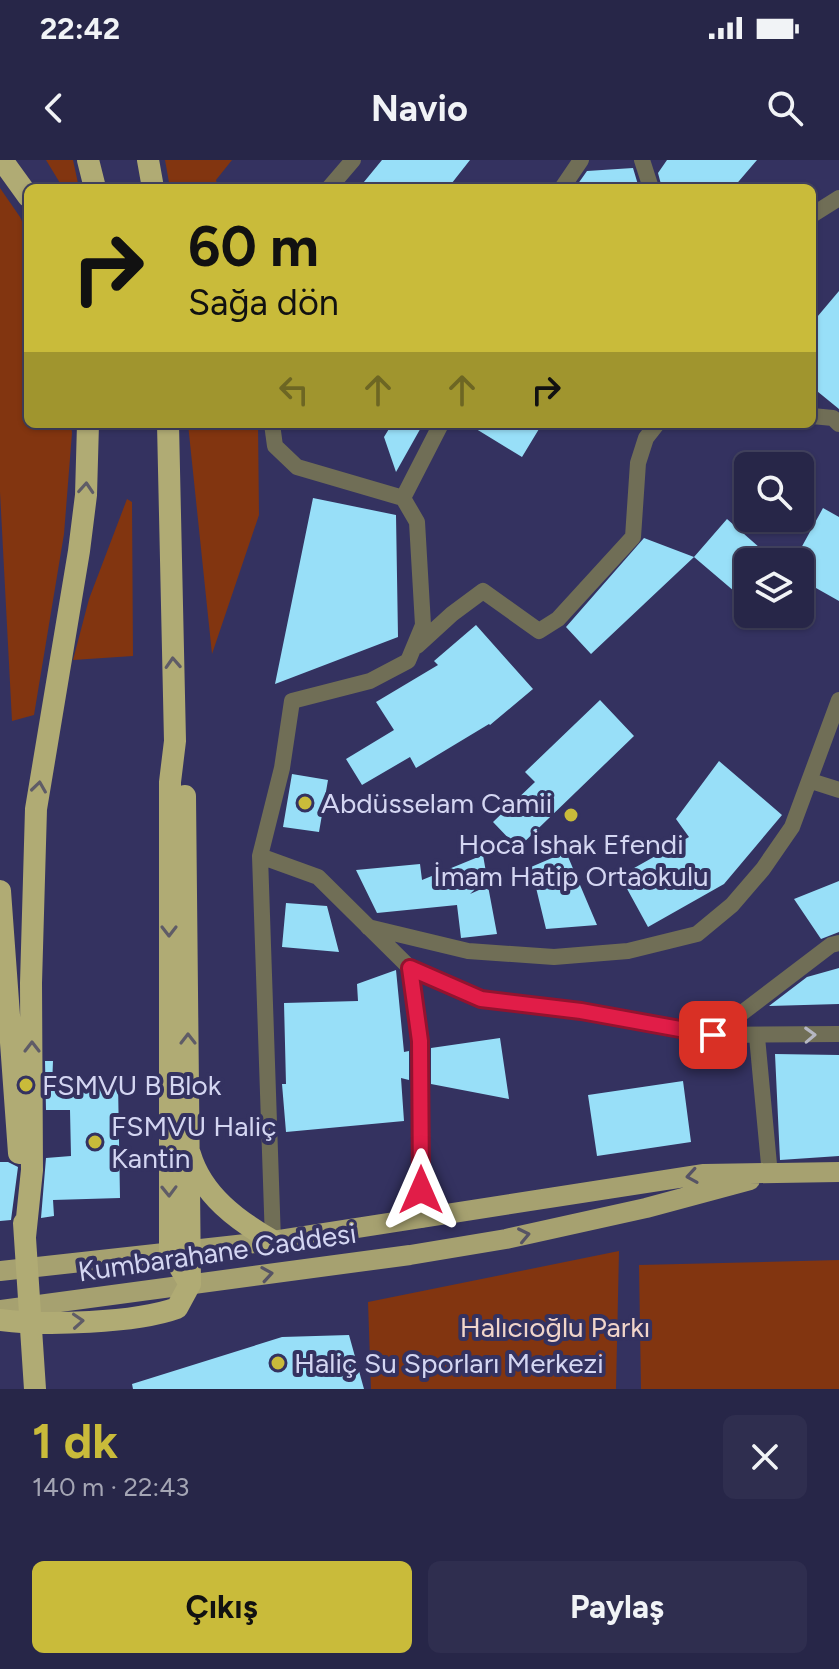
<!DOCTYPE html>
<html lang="tr">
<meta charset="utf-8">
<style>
body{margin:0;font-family:Figtree,sans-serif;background:#2f2e4f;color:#f1f3f6;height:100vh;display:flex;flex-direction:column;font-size:30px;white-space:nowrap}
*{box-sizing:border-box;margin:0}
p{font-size:26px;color:#a4a5b4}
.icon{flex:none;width:44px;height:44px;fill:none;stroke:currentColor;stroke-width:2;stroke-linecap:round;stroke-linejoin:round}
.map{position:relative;height:1229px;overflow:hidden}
.panel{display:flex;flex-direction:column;background:#272648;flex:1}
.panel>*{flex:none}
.banner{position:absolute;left:24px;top:24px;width:792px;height:244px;border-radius:12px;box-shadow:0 2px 6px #0004,0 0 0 2px #434360;background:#c9bb3a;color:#111;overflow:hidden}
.buttons{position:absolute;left:734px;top:292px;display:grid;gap:16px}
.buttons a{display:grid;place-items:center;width:80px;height:80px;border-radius:12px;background:#272648;box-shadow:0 2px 6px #0004,0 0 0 2px #434360;font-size:40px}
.pin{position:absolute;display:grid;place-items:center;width:68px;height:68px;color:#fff;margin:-34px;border-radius:16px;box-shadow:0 4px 12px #0006}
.me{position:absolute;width:88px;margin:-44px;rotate:0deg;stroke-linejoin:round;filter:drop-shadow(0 0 6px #0008)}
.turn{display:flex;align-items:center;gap:28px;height:168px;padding:0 32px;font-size:36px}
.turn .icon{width:104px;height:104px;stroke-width:2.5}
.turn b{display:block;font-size:56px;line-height:68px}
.lanes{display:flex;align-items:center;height:76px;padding:0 32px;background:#0003;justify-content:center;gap:40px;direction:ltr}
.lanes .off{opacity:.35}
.round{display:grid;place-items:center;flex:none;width:84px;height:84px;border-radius:12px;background:#2f2e4f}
.head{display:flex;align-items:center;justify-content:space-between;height:136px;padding:0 32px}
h1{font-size:48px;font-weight:700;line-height:60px;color:#c9bb3a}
.primary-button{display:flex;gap:16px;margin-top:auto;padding:16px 32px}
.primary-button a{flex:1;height:92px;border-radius:12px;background:#c9bb3a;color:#111;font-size:32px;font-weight:700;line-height:92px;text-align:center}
.primary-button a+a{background:#2f2e4f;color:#f1f3f6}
.status{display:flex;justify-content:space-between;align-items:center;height:56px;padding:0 40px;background:#272648;direction:ltr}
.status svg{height:22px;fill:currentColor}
header{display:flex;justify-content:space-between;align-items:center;height:104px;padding:0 32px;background:#272648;font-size:36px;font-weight:700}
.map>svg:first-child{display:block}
.green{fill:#823510}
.building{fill:#98dff8}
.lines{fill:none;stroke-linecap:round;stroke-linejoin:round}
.minor{stroke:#706e56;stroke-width:16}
.primary{stroke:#a6a170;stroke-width:20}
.trunk{stroke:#b0ab74;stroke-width:22}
.oneway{stroke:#5f5c67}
.oneway2{stroke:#b6b7c3}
.oneway3{stroke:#565365}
.route-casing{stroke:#92132f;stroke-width:20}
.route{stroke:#e11d48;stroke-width:14}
.poi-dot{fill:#c9bb3a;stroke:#343260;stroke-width:3}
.labels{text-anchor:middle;stroke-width:8;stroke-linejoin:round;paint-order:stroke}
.poi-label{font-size:28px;fill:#d4d6f2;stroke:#343260;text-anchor:start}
.street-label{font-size:28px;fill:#d4d6f2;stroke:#343260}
.park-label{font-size:28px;fill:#f1d5ca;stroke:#343260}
</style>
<div class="status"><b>22:42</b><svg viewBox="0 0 49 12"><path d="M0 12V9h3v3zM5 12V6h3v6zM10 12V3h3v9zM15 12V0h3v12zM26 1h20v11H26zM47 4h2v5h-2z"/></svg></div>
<header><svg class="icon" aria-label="back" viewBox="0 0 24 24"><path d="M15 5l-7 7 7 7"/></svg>Navio<svg class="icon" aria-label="search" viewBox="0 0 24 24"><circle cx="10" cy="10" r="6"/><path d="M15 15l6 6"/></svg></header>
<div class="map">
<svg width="839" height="1229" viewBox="0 0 839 1229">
<rect width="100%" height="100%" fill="#343260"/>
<path class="green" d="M46,0H73L79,28H63Z
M165,0H232L216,20L218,28H170Z
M0,28L20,57L28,74V264H71L72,273L64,374L34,555L12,561L0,332Z
M188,264H258L259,355L212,494Z
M127,339L132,342L133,496L73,500L89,439Z
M619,1091L616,1229H371L368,1142Z
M839,1100V1229H641L639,1105Z"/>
<path class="building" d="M382,0H470L448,28H359Z
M667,0H757L733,28H662L658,13Z
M633,8L639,28H575L587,11Z
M839,131V249L812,227V163Z
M392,264H423L396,312L384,277Z
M468,264H542L522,297Z
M313,338L396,355L398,477L275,524Z
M823,348L839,357V441L800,419V390Z
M727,359L776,402H748V443L694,397Z
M644,378L694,397L591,494L566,467Z
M476,465L533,529L490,565L489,564L416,608L410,597L362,625L346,599L394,570L376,542L438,505L434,501Z
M600,540L634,576L518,688L493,662L535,622L525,612Z
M719,601L782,655L724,724L648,767L620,716L689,677L676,659Z
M292,614L328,620L319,672L283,667Z
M566,692L597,765L546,769L531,707Z
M483,695L487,718L470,734L488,726L497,774L461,778L457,745L377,753L356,710L420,704L422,720Z
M839,721V772L821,779L794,739Z
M286,743L327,746L339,792L282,787Z
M839,808V844L769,846L807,817Z
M396,810L404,892L409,891V920L401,918L404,961L286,972L282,924H286L284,843L358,841L357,824Z
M500,878L509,939L431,924V888Z
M775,894L839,895V996L780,1000Z
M45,901H53L52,927L118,923L120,1038L53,1040L54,1056L41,1058L46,998L71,996L70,950H46Z
M683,921L691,982L597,996L588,935Z
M0,1002H8L18,1007L11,1060L0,1061Z
M349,1175L364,1229H133L132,1224L282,1177Z"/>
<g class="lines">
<path class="minor" d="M642,0L651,28
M329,28L353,0
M562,28L581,0
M812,55L839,38
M812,256L833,258L839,264
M272,264L275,286L297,307L403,338
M403,338L417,362L423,465L408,501L370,521L292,541L282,608L260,696L318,717L410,808L481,839L581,851L713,875L839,874
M403,338L441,264
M417,486L452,454L483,431L539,471L558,459L633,377L638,303L646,278L657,264
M811,621L839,630
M260,696L273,1081
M368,767L468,791L554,797L628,791L697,774L732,745L763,709L792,667L839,540
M410,808L420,881L421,1060
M713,875L831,785L839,783
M757,877L770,1015"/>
<path class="primary" d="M0,1111L273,1081L704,1014L839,1012
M0,1150L410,1095L506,1079L646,1048L750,1020"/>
<path class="trunk" d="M2,0L28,36
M88,0L95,28
M148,0L153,28
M168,264L175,581L170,622V1091L190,1124
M0,731L19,993
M190,994C202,1035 238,1061 273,1081
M24,1063L35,1229
M25,1077L32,1010L31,823L36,649L79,391L86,335L88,264
M0,1160C44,1166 136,1163 177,1148L190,1124L185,636"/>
</g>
<defs><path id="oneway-chevron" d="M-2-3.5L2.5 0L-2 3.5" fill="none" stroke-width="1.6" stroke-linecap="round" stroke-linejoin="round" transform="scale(2)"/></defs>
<g class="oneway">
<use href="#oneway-chevron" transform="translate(86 328) rotate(-86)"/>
<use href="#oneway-chevron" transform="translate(173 503) rotate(-93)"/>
<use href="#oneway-chevron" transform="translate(39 627) rotate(-82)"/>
<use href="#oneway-chevron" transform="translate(169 771) rotate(90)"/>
<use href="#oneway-chevron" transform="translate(188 879) rotate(-90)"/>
<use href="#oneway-chevron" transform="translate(32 887) rotate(-90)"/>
<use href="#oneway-chevron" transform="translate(169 1031) rotate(89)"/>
<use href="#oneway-chevron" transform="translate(78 1161) rotate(-4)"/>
</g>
<use class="oneway2" href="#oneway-chevron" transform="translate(810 875) rotate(-2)"/>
<g class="oneway3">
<use href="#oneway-chevron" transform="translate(692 1016) rotate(171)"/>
<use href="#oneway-chevron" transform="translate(524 1075) rotate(-12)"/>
<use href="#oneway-chevron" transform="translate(267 1114) rotate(-9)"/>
</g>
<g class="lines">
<g class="route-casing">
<path id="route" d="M421,1030L420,881L410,808L481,839L581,851L713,875"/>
</g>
<use href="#route" class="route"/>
</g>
<g class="poi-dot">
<circle cx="305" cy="643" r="8"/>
<circle cx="571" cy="655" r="8"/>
<circle cx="26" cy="925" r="8"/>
<circle cx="95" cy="982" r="8"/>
<circle cx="278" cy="1203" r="8"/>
</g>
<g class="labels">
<g class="poi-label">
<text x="321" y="653">Abdüsselam Camii</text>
<text x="571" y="694" text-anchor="middle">Hoca İshak Efendi<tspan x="571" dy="32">İmam Hatip Ortaokulu</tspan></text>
<text x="42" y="935">FSMVU B Blok</text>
<text x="111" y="976">FSMVU Haliç<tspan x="111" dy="32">Kantin</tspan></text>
<text x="294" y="1213">Haliç Su Sporları Merkezi</text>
</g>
<g class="street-label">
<text transform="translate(217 1092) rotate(-8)" y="10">Kumbarahane Caddesi</text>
</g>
<g class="park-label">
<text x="555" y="1177">Halıcıoğlu Parkı</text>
</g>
</g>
</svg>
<div class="buttons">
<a><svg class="icon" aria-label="search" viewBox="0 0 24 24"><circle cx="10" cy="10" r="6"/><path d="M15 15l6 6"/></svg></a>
<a><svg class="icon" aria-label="layers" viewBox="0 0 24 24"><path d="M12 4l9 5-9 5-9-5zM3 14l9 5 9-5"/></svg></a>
</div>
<div class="pin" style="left:713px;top:875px;background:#d93025"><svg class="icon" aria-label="arrive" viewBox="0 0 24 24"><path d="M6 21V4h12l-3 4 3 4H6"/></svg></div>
<svg class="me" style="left:421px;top:1030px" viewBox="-20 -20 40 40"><path d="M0-17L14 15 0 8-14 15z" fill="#e11d48" stroke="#fff" stroke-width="4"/></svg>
<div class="banner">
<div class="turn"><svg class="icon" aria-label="right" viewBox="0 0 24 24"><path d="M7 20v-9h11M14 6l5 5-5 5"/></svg><div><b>60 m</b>Sağa dön</div></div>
<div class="lanes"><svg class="icon off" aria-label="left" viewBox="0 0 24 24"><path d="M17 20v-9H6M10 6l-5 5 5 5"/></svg><svg class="icon off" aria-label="ahead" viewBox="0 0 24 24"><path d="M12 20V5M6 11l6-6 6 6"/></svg><svg class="icon off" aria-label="ahead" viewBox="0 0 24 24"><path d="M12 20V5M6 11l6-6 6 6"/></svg><svg class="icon" aria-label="right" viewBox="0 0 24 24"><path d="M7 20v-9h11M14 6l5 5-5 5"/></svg></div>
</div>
</div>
<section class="panel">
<div class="head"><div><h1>1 dk</h1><p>140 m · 22:43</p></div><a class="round"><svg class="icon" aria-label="close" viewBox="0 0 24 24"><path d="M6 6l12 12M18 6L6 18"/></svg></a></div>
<div class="primary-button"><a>Çıkış</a><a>Paylaş</a></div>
</section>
